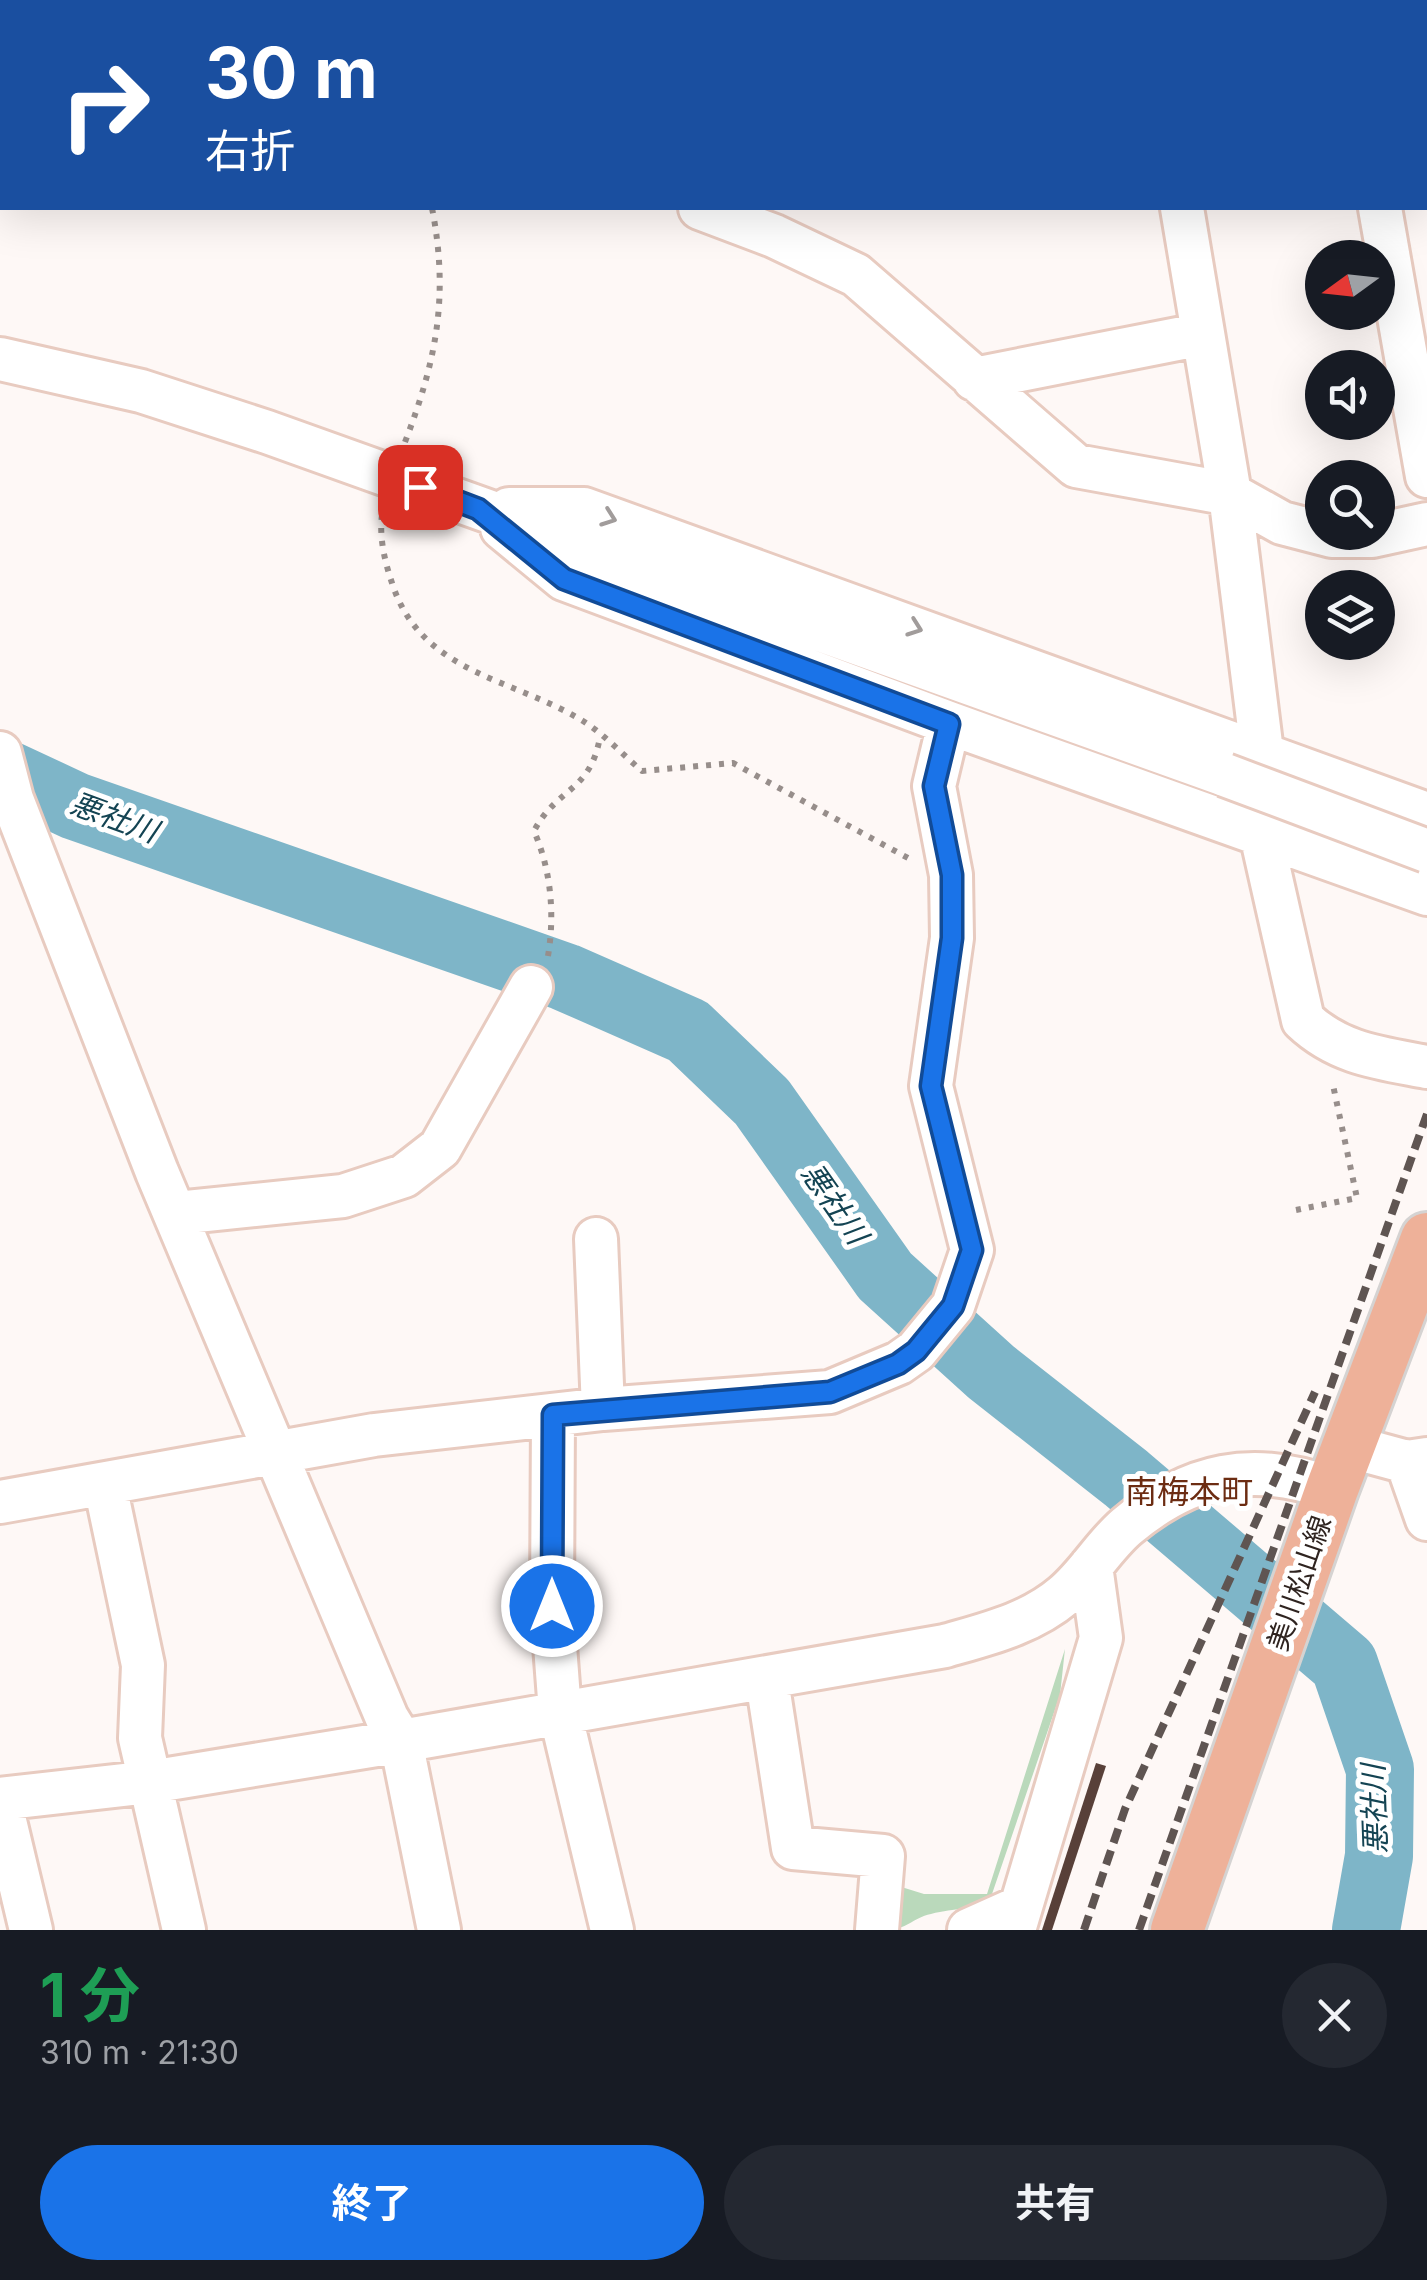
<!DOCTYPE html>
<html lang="ja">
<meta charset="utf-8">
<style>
body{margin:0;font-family:Inter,"Noto Sans JP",sans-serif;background:#242831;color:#f1f3f6;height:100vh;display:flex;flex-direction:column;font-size:38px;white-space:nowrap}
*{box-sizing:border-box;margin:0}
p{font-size:32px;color:#9ea1a6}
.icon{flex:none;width:55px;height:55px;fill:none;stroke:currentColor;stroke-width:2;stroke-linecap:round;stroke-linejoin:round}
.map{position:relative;height:1930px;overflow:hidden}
.sheet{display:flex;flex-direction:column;background:#171b24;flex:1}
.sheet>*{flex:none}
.guide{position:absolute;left:0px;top:0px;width:1428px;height:210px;box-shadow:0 10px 40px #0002;background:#1a4fa0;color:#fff;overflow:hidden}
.needle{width:65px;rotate:255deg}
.tools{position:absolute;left:1305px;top:240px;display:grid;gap:20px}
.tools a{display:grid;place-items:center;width:90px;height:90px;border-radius:50%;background:#171b24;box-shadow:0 10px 40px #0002;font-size:50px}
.pin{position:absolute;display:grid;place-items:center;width:85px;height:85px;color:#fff;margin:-42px;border-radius:20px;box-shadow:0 5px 15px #0006}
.me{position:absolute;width:110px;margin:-55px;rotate:0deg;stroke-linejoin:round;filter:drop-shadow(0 0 8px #0008)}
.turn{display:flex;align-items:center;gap:35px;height:210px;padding:0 40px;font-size:45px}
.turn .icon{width:130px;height:130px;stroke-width:2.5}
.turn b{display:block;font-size:70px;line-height:85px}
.round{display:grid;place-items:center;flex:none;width:105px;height:105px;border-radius:52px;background:#242831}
.headline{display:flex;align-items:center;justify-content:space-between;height:170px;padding:0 40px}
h1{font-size:60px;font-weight:700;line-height:75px;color:#1e9e55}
.button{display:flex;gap:20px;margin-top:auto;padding:20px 40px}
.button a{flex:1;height:115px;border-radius:60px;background:#1a73e8;color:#fff;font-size:40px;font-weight:700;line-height:115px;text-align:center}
.button a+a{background:#242831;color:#f1f3f6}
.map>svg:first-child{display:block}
.green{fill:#bad9bb}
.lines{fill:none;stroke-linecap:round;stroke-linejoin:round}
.river{stroke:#7eb5c8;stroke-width:68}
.building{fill:#584039}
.minor-casing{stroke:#e8cbc0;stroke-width:48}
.major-casing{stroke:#d5d3d2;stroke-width:58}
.path{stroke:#978e8b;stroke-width:6;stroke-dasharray:5 8;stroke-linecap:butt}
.minor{stroke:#fff;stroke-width:42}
.major{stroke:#eeb199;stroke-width:52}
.rail{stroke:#5f5552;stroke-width:8;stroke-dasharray:15 8;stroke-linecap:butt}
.minor-bridge-casing{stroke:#e8cbc0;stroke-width:48;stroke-linecap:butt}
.minor-bridge{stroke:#fff;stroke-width:42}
.oneway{stroke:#a19c9b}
.route-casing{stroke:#114b97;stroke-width:25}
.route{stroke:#1a73e8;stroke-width:18}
.labels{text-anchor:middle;stroke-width:10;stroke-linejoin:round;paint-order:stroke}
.street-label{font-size:28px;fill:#2f2420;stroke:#fff}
.water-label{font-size:30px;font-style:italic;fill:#144453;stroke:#fff}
.quarter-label{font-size:32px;fill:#6c2c12;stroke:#fff}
</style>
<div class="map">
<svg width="1427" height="1930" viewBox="0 0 1427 1930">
<rect width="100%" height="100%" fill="#fef8f6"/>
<path class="green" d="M1065,1649L1060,1695L992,1894C972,1913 956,1907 931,1914C912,1918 907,1930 886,1930L895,1885L924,1894H987Z"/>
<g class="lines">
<path class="river" d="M0,771L75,806L565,977L688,1031L762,1102L885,1276L991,1372L1126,1478L1344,1664L1380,1769L1379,1856L1366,1930"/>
</g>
<path class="building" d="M1096,1763L1106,1766L1052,1930H1042Z"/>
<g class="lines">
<g class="minor-casing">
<path id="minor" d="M1136,0L1137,2
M1344,0V2
M697,2V0
M0,72H2
M1425,83L1427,82
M700,208L774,236L856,275L1076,466L1230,494L1282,523L1332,536H1372L1427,524
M1182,208L1230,494L1262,752L1261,834L1303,1020C1339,1054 1380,1058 1427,1067
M1380,208L1427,476
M0,359L141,391L267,432L1225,775
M974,379L1203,334
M509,509H584L1427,814
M502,528L564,579L949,723L1427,894
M0,753L12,799L157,1172L387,1718L401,1741L439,1930
M177,1213L343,1196L404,1176L440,1148L531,987
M596,1239L603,1409
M553,1415L552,1606L560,1712L612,1930
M1348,1446L1407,1462L1427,1459
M1407,1462L1427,1519
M105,1485L143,1665L140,1738L184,1930
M0,1502L374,1435L603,1409L830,1392L899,1363L916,1351L953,1306L972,1250L931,1086L952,938L951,875L934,786L949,723
M767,1680L793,1848L883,1856L877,1930
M0,1799L150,1782L401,1741L945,1646C986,1634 1030,1624 1064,1595C1087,1576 1103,1547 1126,1527C1190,1473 1253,1460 1332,1489
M0,1800L31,1930
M969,1930L1018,1908
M1014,1930L1101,1638L1091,1566"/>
</g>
<g class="major-casing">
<path id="major" d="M1177,1930L1332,1489L1427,1239"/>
</g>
<path class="path" d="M405,442C437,359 449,295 432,208
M382,515C379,538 385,562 392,583C421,674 513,678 583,721C604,734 623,755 642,771L733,763L908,858
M548,956C555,914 551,870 534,831C557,787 590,793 600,737
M1296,1210L1357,1198L1333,1085"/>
<use href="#minor" class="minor"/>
<use href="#major" class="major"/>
<path class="rail" d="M1084,1930L1125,1809L1315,1392
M1139,1930L1427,1114"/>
<g class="minor-bridge-casing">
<path id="minor-bridge" d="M1225,775L1427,851"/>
</g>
<use href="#minor-bridge" class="minor-bridge"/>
</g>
<defs><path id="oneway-chevron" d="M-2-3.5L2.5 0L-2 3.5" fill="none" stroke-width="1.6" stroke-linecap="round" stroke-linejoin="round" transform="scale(2.5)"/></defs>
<g class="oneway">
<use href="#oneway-chevron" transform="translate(609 518) rotate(20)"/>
<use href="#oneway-chevron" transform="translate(915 628) rotate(20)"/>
</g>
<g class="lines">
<g class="route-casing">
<path id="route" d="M420,487L478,509L564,579L949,724L934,786L952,875V938L931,1086L972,1250L953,1306L916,1351L898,1364L830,1392L553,1415L552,1606"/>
</g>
<use href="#route" class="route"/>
</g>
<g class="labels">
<g class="street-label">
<text transform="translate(1299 1583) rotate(-71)" y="10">美川松山線</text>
</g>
<g class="water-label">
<text transform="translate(114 818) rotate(20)" y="10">悪社川</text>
<text transform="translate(834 1204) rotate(55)" y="10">悪社川</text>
<text transform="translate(1375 1809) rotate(-92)" y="10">悪社川</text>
</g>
<g class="quarter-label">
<text x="1189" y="1503">南梅本町</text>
</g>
</g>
</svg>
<div class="tools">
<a><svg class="needle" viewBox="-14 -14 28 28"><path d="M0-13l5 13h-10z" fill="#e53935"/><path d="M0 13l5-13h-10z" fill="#9ea1a6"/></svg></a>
<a><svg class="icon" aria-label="sound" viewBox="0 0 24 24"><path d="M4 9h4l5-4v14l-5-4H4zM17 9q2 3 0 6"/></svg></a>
<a><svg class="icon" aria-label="search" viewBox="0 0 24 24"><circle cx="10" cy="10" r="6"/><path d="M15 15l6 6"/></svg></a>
<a><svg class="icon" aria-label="layers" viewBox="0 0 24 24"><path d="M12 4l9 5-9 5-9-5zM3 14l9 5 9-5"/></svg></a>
</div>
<div class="pin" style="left:420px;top:487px;background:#d93025"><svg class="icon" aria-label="arrive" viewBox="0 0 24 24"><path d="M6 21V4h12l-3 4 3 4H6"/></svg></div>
<svg class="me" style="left:552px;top:1606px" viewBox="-20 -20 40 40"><circle r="17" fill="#1a73e8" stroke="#fff" stroke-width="3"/><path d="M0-11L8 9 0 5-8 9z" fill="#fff"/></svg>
<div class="guide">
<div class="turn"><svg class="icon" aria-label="right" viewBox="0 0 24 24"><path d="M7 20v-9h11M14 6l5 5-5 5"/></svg><div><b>30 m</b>右折</div></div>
</div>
</div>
<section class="sheet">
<div class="headline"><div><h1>1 分</h1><p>310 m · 21:30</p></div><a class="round"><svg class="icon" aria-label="close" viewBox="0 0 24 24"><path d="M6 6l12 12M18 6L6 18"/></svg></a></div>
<div class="button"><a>終了</a><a>共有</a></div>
</section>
